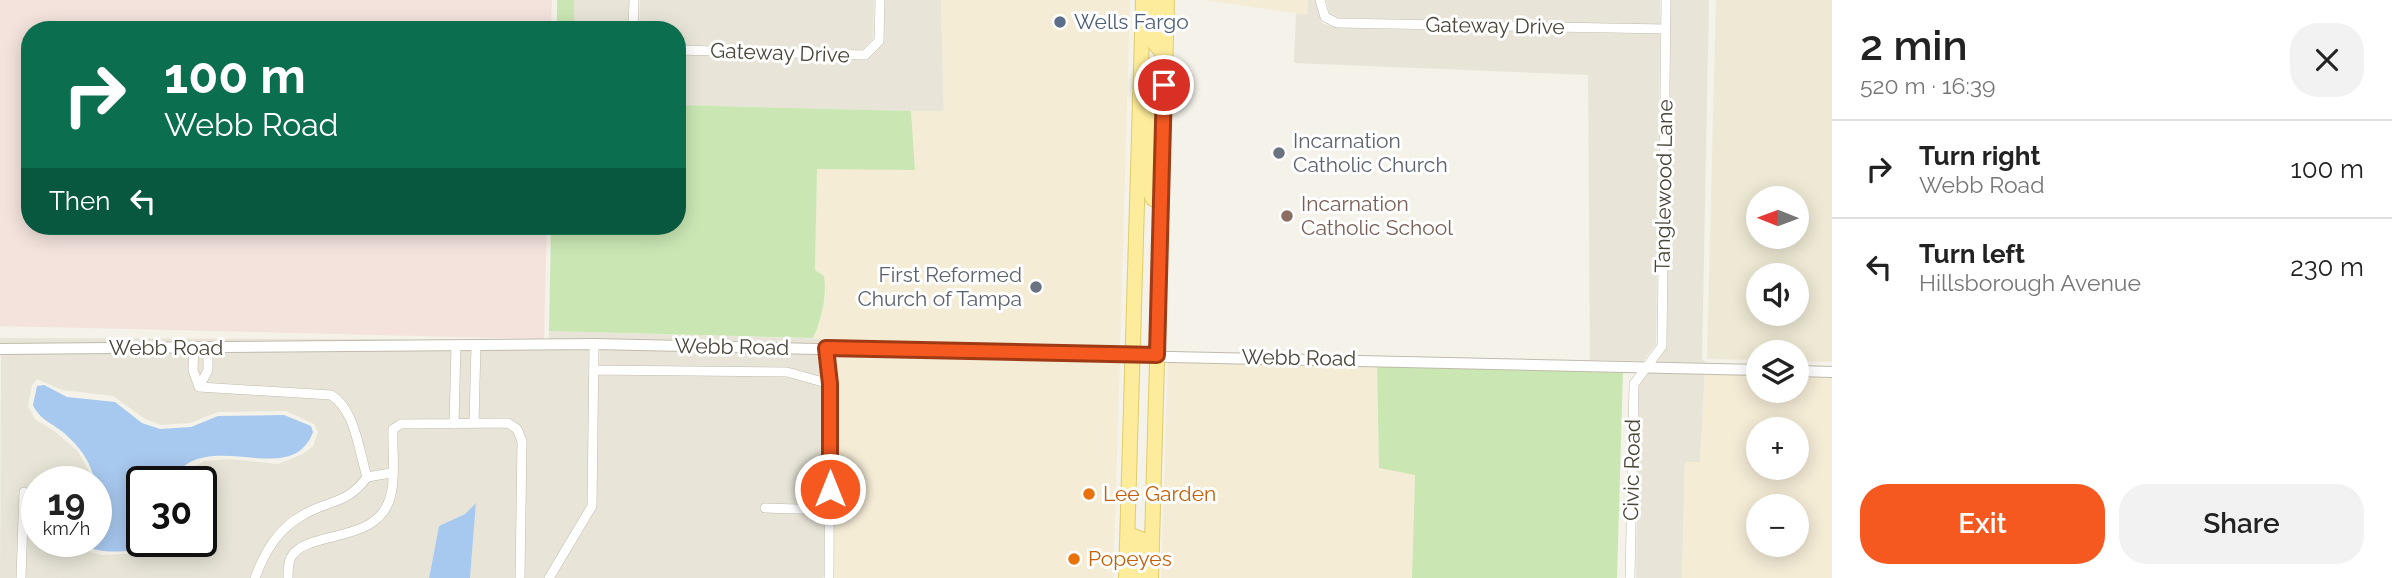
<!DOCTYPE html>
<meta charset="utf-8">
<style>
body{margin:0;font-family:Raleway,sans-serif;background:#f2f2f2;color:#222;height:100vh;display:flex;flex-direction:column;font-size:26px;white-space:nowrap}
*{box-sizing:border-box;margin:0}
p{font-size:23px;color:#767676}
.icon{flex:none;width:38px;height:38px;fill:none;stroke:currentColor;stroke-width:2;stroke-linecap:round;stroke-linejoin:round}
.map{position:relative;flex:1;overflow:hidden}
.sheet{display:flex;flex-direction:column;background:#fff;width:560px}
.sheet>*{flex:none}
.top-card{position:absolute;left:21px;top:21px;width:665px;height:214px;border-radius:28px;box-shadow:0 4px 18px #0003;background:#0b6e4f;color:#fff;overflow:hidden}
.needle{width:46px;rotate:271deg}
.buttons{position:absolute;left:1746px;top:186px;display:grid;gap:14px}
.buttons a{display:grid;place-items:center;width:63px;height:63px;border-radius:50%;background:#fff;box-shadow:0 4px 18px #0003;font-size:35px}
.speed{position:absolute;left:21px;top:466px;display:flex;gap:14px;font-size:35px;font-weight:700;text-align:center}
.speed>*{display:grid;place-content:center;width:91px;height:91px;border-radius:50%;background:#fff;box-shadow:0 4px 18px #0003;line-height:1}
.speed small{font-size:18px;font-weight:400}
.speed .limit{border:4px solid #111;border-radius:10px;background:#fff;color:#111}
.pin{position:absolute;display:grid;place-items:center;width:60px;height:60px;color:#fff;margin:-30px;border:4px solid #fff;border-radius:50%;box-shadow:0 2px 7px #0007}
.me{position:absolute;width:77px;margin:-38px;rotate:0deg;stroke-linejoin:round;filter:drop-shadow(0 0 5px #0008)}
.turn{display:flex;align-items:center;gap:24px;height:147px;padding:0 28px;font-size:32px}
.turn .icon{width:91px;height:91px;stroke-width:2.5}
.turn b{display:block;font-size:49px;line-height:60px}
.then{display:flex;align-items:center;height:66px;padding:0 28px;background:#0003;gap:14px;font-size:26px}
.round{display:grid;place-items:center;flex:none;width:74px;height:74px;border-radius:28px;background:#f2f2f2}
.headline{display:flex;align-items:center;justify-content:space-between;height:119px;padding:0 28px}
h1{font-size:42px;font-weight:600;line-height:52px}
.action{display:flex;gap:14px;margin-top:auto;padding:14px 28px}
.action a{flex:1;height:80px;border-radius:28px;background:#f55920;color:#fff;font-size:28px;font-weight:600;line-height:80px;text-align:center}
.action a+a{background:#f2f2f2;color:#222}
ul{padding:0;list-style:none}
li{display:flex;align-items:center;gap:21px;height:98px;padding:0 28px;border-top:2px solid #e0e0e0}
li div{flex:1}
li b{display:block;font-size:26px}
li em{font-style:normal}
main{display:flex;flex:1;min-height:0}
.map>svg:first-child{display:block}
.residential{fill:#e8e5d8;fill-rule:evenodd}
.commercial{fill:#f5ecd6;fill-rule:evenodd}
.education{fill:#ede9d4;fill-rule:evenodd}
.medical{fill:#f4e3dd}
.green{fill:#cae7b3}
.water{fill:#a8c9ef}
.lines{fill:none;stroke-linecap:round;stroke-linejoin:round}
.minor-casing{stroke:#c0bbac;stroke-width:10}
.tertiary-casing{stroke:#c0bbac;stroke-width:12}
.primary-casing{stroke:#e1cc6a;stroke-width:16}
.minor{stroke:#fff;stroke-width:9}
.tertiary{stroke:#fff;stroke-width:10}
.primary{stroke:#fcec9b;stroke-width:14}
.route-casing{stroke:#9f3a15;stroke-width:18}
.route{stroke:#f55920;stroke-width:12}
.service-dot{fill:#5c6f8a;stroke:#fff;stroke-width:2.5}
.worship-dot{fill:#6b7280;stroke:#fff;stroke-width:2.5}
.education-dot{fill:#8d6e63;stroke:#fff;stroke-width:2.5}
.food-dot{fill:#e8710a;stroke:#fff;stroke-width:2.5}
.labels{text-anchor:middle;stroke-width:6;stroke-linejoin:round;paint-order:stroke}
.service-label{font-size:21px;fill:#4e5e75;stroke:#fff;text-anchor:start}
.street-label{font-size:21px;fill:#484438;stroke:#fff}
.worship-label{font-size:21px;fill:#5b616d;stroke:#fff;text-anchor:start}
.education-label{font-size:21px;fill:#785e54;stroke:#fff;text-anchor:start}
.food-label{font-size:21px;fill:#c56008;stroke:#fff;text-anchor:start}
</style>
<main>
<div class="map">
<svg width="1832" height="578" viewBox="0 0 1832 578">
<rect width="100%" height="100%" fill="#f4f2e9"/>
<path class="residential" d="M574,0H629L628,30H574Z
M640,0H874L873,39L862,50L677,45V30H639Z
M885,0H941L944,112L677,105V54L865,60L884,41Z
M1308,0H1315L1322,23L1337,28L1660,34L1656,344L1643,361L1590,360L1588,75L1294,63L1296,13L1307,15Z
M1326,0H1660V25L1339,18L1330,14Z
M1671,0H1709L1702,359L1707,363L1656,362L1667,346Z
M549,331L838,339V344L549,340Z
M0,338L380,339L443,341L0,344Z
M589,349L588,375H599L600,349L837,354L834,549L823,578H470L476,504L465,514L439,526L429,578H0L1,354ZM37,379L62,390L113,396L145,419L161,425L190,423L218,412L286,411L314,424L318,432L313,446L303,454L278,464L230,459L205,461L181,473L176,481H201V541H159L145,553L101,555L90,552L88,541H37V481H90V473L78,451L53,430L35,419L28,406L32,385Z
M1649,371L1705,373L1700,462H1685L1682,578H1636L1639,385Z"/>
<path class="commercial" d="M941,0H1130L1120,349L838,344L837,339L813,338L821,319L826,291L815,271L817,168L915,170L911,111H944Z
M1204,0H1308L1307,15Z
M837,354L1120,359L1113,578H823L834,549Z
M1168,360L1377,365L1379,467L1415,475L1412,578H1161Z
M1705,373L1759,375V390H1797V376L1832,377V578H1682L1685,462H1700ZM1759,429H1797V467H1759ZM1759,506H1797V544H1759Z"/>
<path class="education" d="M1716,0H1832V362L1797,361V352H1759V360L1707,359ZM1759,198H1797V236H1759ZM1759,275H1797V313H1759Z"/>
<path class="medical" d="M0,0H552L551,30H30V226H547L544,339L0,326Z"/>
<path class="green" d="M557,0H574V30H557Z
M677,105L911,111L915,170L817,169L815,270L824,276C827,297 822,318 813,338L549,331L551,226H677Z
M1377,365L1623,371L1617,578H1412L1415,475L1379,468Z"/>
<path class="water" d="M44,385L67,397L115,402L142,423L160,429L191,427L218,416L284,415L311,426L313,432C291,492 205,423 171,481H142V541H155C139,552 112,554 93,549L92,542L96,541C96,493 103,467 64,433C52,423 40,420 33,405L37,386Z
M476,503L470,578H429L439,526L465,514Z"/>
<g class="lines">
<g class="minor-casing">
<path id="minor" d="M1320,0L1325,17L1337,23L1666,29
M633,30L634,0
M677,50L865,55L879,41L880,0
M194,347L193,370L199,387
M826,349L830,384L829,578
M594,370L787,372L830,384
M199,387L331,395C355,409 359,451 367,477
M199,387L208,370V347
M474,423L476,345
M454,424L456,345
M765,508L830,510
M21,578L24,492
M255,578C265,551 278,529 303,515C330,499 347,505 367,477L391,473
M288,578C288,571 288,563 291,557C309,528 380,546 391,494C396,475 392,449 393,429L401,424L508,423L517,429L522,441L520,578
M549,578L592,506L594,344
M1630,578L1634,384L1662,346L1666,0"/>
</g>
<g class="tertiary-casing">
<path id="tertiary" d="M0,349L594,344L1759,370
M1797,371L1832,372"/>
</g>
<g class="primary-casing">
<path id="primary" d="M1155,0V44L1165,56
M1140,96L1151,102L1150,192L1153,199L1161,202
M1128,534L1141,539L1140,578
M1126,578L1143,0
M1151,578L1167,0"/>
</g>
<use href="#minor" class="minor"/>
<use href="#tertiary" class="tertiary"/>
<use href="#primary" class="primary"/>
</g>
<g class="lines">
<g class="route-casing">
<path id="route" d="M830,489V384L826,348L1157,355L1164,85"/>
</g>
<use href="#route" class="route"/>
</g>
<circle class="service-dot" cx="1060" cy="22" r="7"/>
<g class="worship-dot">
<circle cx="1279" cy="153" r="7"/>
<circle cx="1036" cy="287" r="7"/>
</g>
<circle class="education-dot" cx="1287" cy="216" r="7"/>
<g class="food-dot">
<circle cx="1089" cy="494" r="7"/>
<circle cx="1074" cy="559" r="7"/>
</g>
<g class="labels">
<g class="service-label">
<text x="1074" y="29">Wells Fargo</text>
</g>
<g class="street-label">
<text transform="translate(1495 26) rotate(1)" y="7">Gateway Drive</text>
<text transform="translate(780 53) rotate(2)" y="7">Gateway Drive</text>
<text transform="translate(1664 186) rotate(-89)" y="7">Tanglewood Lane</text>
<text transform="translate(732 347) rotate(1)" y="7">Webb Road</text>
<text x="166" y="355">Webb Road</text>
<text transform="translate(1299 358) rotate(1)" y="7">Webb Road</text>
<text transform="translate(1632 470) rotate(-89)" y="7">Civic Road</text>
</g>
<g class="worship-label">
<text x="1293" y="148">Incarnation<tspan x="1293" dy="24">Catholic Church</tspan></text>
<text x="1022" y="282" text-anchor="end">First Reformed<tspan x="1022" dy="24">Church of Tampa</tspan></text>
</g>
<g class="education-label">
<text x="1301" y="211">Incarnation<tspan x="1301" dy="24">Catholic School</tspan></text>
</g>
<g class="food-label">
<text x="1103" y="501">Lee Garden</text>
<text x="1088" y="566">Popeyes</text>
</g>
</g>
</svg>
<div class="buttons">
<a><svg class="needle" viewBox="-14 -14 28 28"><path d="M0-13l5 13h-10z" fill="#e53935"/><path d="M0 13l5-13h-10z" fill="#767676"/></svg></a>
<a><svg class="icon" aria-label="sound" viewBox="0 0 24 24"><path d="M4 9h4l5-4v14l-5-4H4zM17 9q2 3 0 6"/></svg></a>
<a><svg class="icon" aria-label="layers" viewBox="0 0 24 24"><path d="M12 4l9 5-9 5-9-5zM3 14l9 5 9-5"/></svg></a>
<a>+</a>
<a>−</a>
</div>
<div class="speed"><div>19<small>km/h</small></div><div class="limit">30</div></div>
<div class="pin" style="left:1164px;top:85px;background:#d93025"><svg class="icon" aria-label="arrive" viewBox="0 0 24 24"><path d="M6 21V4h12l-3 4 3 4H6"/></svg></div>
<svg class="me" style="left:830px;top:489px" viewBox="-20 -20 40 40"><circle r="17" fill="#f55920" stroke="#fff" stroke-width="3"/><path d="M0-11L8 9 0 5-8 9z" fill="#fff"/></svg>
<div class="top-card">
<div class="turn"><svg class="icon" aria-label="right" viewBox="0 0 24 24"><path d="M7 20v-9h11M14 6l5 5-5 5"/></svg><div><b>100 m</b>Webb Road</div></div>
<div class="then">Then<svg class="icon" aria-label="left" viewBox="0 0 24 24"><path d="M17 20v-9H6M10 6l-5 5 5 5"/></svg></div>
</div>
</div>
<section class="sheet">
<div class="headline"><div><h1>2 min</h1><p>520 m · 16:39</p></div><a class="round"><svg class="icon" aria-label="close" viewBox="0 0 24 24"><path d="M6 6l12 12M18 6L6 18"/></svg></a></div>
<ul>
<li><svg class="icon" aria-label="right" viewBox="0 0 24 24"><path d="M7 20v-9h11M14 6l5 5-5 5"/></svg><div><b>Turn right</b><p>Webb Road</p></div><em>100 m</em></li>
<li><svg class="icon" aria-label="left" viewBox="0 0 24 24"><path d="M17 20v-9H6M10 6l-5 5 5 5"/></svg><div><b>Turn left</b><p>Hillsborough Avenue</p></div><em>230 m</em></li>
</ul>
<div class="action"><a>Exit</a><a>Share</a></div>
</section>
</main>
